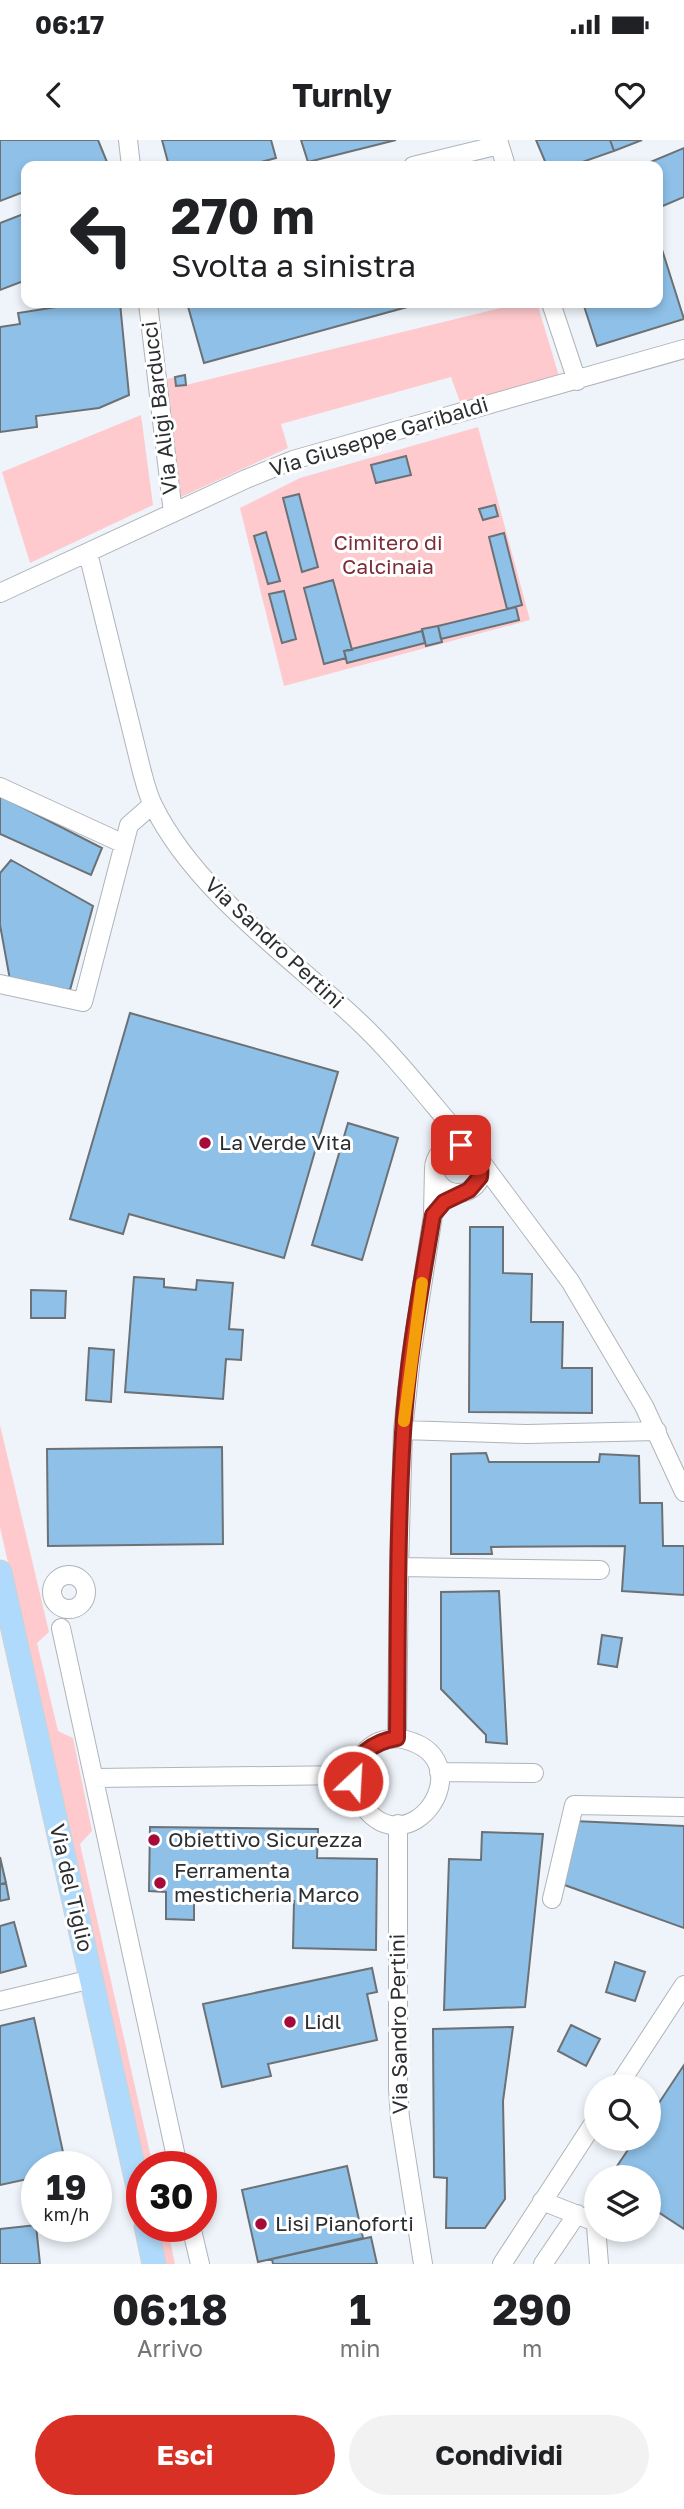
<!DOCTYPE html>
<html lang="it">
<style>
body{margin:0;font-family:"Golos Text",sans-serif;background:#f2f2f2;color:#202124;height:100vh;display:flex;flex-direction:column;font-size:26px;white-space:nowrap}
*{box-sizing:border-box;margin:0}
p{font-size:23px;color:#757577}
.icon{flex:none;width:38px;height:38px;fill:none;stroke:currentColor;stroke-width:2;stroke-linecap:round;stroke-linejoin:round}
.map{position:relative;height:2124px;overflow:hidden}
.side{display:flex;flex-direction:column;background:#fff;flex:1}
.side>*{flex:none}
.top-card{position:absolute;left:21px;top:21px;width:642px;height:147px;border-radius:14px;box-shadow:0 4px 10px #0003;background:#fff;color:#202124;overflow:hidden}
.tools{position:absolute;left:584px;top:1934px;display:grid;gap:14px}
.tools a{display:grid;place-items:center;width:77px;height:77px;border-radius:50%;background:#fff;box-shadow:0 4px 10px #0003;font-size:35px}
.speed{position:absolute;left:21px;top:2011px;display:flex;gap:14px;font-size:35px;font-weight:700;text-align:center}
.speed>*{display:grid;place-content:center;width:91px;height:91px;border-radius:50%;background:#fff;box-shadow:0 4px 10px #0003;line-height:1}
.speed small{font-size:18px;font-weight:400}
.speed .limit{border:10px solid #d22;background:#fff;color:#111}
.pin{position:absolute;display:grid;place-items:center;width:60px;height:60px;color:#fff;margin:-30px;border-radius:14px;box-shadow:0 4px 10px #0006}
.me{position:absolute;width:77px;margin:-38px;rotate:25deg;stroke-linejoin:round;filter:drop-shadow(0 0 5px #0008)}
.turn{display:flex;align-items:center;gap:24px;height:147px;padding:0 35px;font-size:32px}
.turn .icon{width:91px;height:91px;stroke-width:2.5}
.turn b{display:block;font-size:49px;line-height:60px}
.eta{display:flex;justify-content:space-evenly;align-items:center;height:119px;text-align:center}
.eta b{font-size:42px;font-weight:700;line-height:49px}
.cta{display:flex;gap:14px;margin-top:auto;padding:14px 35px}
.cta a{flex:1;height:80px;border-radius:42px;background:#d93025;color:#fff;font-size:28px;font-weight:700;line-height:80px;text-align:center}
.cta a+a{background:#f2f2f2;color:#202124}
.status{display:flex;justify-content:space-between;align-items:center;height:49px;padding:0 35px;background:#fff;direction:ltr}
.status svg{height:19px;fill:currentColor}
header{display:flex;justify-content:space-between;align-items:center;height:91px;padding:0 35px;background:#fff;font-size:32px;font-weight:700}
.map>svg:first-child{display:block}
.green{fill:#ffcacd}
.building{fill:#8ec0e8;stroke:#6b7175;stroke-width:2}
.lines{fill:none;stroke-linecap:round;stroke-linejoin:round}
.minor-casing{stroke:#aeb4b9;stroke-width:20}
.major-casing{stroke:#d1d1d2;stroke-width:25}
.minor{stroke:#fff;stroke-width:18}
.major{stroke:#b0dafb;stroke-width:23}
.route-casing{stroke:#8d1f18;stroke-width:18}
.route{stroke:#d93025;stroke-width:12}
.slow{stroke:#f59e0b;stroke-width:12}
.poi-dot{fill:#a60c39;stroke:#fff;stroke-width:2.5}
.labels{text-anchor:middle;stroke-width:6;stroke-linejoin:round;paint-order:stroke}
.street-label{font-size:21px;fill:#2c2f31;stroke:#fff}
.park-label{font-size:21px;fill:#7b2e39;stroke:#fff}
.poi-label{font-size:21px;fill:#2c2f31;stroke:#fff;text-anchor:start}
</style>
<div class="status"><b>06:17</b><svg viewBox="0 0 49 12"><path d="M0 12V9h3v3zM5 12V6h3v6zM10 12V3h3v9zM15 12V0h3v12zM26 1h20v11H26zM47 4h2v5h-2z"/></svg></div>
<header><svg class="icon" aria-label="back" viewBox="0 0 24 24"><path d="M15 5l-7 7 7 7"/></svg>Turnly<svg class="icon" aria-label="heart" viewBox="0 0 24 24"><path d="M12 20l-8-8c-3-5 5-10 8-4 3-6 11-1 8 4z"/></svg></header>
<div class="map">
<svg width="684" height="2124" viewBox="0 0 684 2124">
<rect width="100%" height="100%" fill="#eef4fa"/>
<path class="green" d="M521,163H537L559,236L460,262L451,237L281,284L288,308L181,357L167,239L175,237L176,246L186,245Z
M141,275L153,365L30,423L2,332Z
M478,287L530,480L284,546L240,368L300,338Z
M0,1285L49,1492L37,1503L58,1591L73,1598L92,1691L80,1704L153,2026H143L0,1387Z
M156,2086H167L175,2124H164Z"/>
<path class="building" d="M0,0H98L107,22L95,26H26V51L0,61Z
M162,0H271L276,18L261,22L262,26H169Z
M301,0H396L308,22Z
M536,0H610L614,11L571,26H547Z
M610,0H642L614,11Z
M684,8V57L658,68V26H641Z
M26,73V140L0,150V83Z
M658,97L684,179L597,206L583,163H658Z
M82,163H120L129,255L99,268L36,276L37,287L0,292V187L20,184L18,173Z
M187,163H405L407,167L204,223Z
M185,235L186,245L176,246L175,237Z
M406,316L411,335L376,343L371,325Z
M299,354L318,427L302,432L283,358Z
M495,365L498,376L483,380L479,369Z
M266,392L280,441L268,444L254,396Z
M504,393L522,465L507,469L489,397Z
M333,440L352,510L344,511L346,518L324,524L304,448Z
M284,451L296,499L282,503L269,454Z
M516,467L519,480L441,499L438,486Z
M438,486L442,502L426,506L422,489Z
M422,491L425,503L347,523L344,511Z
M0,656L102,708L91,735L0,694Z
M11,720L93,766L70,850L10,840L0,785V733Z
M130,873L338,932L284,1118L129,1074L123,1094L70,1079Z
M348,983L398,998L362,1120L312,1105Z
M470,1087H503V1133L532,1134L531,1182H563L562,1228H592V1273L469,1272Z
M134,1137L164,1139V1147L196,1150L197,1140L233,1143L229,1189L243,1190L241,1220L226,1219L223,1259L125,1252Z
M31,1150L66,1151L65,1178H31Z
M89,1208L114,1210L111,1262L86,1260Z
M222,1307L223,1404L48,1406L47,1309Z
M486,1313L489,1322H599L600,1314L639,1316L640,1363H662L663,1406H684V1455L622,1451L625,1406L491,1407L492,1414H451V1314Z
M499,1451L507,1604L486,1602V1595L441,1549V1452Z
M602,1495L622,1498L617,1527L598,1524Z
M574,1681L684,1686V1788L559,1743Z
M150,1687L318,1689L317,1718L377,1719L376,1810L293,1808L294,1761L194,1760V1780L166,1779V1752L149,1751Z
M482,1692L543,1694L525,1867L444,1870L449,1719L481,1720Z
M0,1717L6,1743L0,1744Z
M6,1743L9,1759L0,1761V1744Z
M14,1782L26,1826L0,1833V1786Z
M615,1822L645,1832L635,1861L606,1852Z
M372,1828L377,1852L367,1854L377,1900L268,1924L271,1936L222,1947L203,1864Z
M34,1878L66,2026H37V2037L0,2045V1886Z
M571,1885L600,1899L586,1926L558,1911Z
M513,1887L503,1961L505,2059L485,2088H446L447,2038L434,2037L433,1889Z
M684,1925V2089L649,2066V2037H623L617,2026L636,1998H649V1978Z
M347,2026L363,2098L258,2122L242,2050Z
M36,2085L40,2124H0V2089Z
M371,2097L377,2124H273L272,2119Z"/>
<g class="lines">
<g class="minor-casing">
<path id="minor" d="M128,0L131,26
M498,0L506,26
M413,26L499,5
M148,163L173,373
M551,163L577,241
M88,413L142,632C145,643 148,656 154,667C195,750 289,816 356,879C399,919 434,967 473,1011
M0,453L246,339L293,320L684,209
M0,647L124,704
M0,844L83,862L129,685L152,665
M434 1029a24 24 0 1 1 48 0a24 24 0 1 1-48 0Z
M479,1019L570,1141L644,1266L684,1352
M403,1290L527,1294L657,1291
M399,1427L600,1430
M52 1452a17 17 0 1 1 34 0a17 17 0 1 1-34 0Z
M61,1488L178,2026
M397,1598L399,1427L403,1290L411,1217L433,1075L434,1028
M397,1598C493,1614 406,1740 358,1658C345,1637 359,1609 381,1601C386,1599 392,1599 397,1598Z
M439,1632L534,1633
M94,1638L352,1635
M398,1684V1949L400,1978L423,2124
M552,1759L574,1665L684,1667
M0,1861L92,1839
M618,1946L684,1845
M542,2061L593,2081L596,2086L599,2124
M191,2086L200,2124
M502,2124L597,1978
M543,2124L577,2074"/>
</g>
<g class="major-casing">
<path id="major" d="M0,1432L142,2065
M146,2086L154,2124"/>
</g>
<use href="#minor" class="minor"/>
<use href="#major" class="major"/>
</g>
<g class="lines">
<g class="route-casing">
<path id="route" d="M353,1641C349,1616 377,1601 397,1598C398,1496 397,1394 403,1293C407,1220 421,1147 433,1075L444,1062L469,1050L480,1037C482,1021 477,1010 461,1005"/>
</g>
<use href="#route" class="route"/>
<path class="slow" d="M404,1281L422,1143"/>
</g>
<g class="poi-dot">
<circle cx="205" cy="1003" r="7"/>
<circle cx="154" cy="1700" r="7"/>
<circle cx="160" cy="1743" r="7"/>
<circle cx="290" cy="1882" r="7"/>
<circle cx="261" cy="2084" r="7"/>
</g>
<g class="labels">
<g class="street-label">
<text transform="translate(160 268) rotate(-97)" y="7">Via Aligi Barducci</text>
<text transform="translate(379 297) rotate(-17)" y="7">Via Giuseppe Garibaldi</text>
<text transform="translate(274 803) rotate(43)" y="7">Via Sandro Pertini</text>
<text transform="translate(71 1748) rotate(77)" y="7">Via del Tiglio</text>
<text transform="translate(399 1884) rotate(-91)" y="7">Via Sandro Pertini</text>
</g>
<g class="park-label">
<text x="388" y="410">Cimitero di<tspan x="388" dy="24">Calcinaia</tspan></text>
</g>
<g class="poi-label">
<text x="219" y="1010">La Verde Vita</text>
<text x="168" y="1707">Obiettivo Sicurezza</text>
<text x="174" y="1738">Ferramenta<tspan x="174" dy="24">mesticheria Marco</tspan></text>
<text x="304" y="1889">Lidl</text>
<text x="275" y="2091">Lisi Pianoforti</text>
</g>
</g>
</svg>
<div class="tools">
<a><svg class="icon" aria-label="search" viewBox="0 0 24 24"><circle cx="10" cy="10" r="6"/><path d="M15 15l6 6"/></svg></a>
<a><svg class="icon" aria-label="layers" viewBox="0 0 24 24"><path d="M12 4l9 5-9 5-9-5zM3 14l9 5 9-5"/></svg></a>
</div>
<div class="speed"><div>19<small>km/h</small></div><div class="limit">30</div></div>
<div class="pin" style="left:461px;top:1005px;background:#d93025"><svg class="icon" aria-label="arrive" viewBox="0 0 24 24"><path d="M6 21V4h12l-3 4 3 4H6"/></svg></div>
<svg class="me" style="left:353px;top:1641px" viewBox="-20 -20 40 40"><circle r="17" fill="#d93025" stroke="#fff" stroke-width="3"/><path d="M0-11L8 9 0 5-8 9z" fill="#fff"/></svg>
<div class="top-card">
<div class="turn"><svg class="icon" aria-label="left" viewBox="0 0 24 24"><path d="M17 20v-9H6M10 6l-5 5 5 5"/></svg><div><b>270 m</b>Svolta a sinistra</div></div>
</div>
</div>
<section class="side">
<div class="eta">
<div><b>06:18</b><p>Arrivo</p></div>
<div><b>1</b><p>min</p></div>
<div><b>290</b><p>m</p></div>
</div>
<div class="cta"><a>Esci</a><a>Condividi</a></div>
</section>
